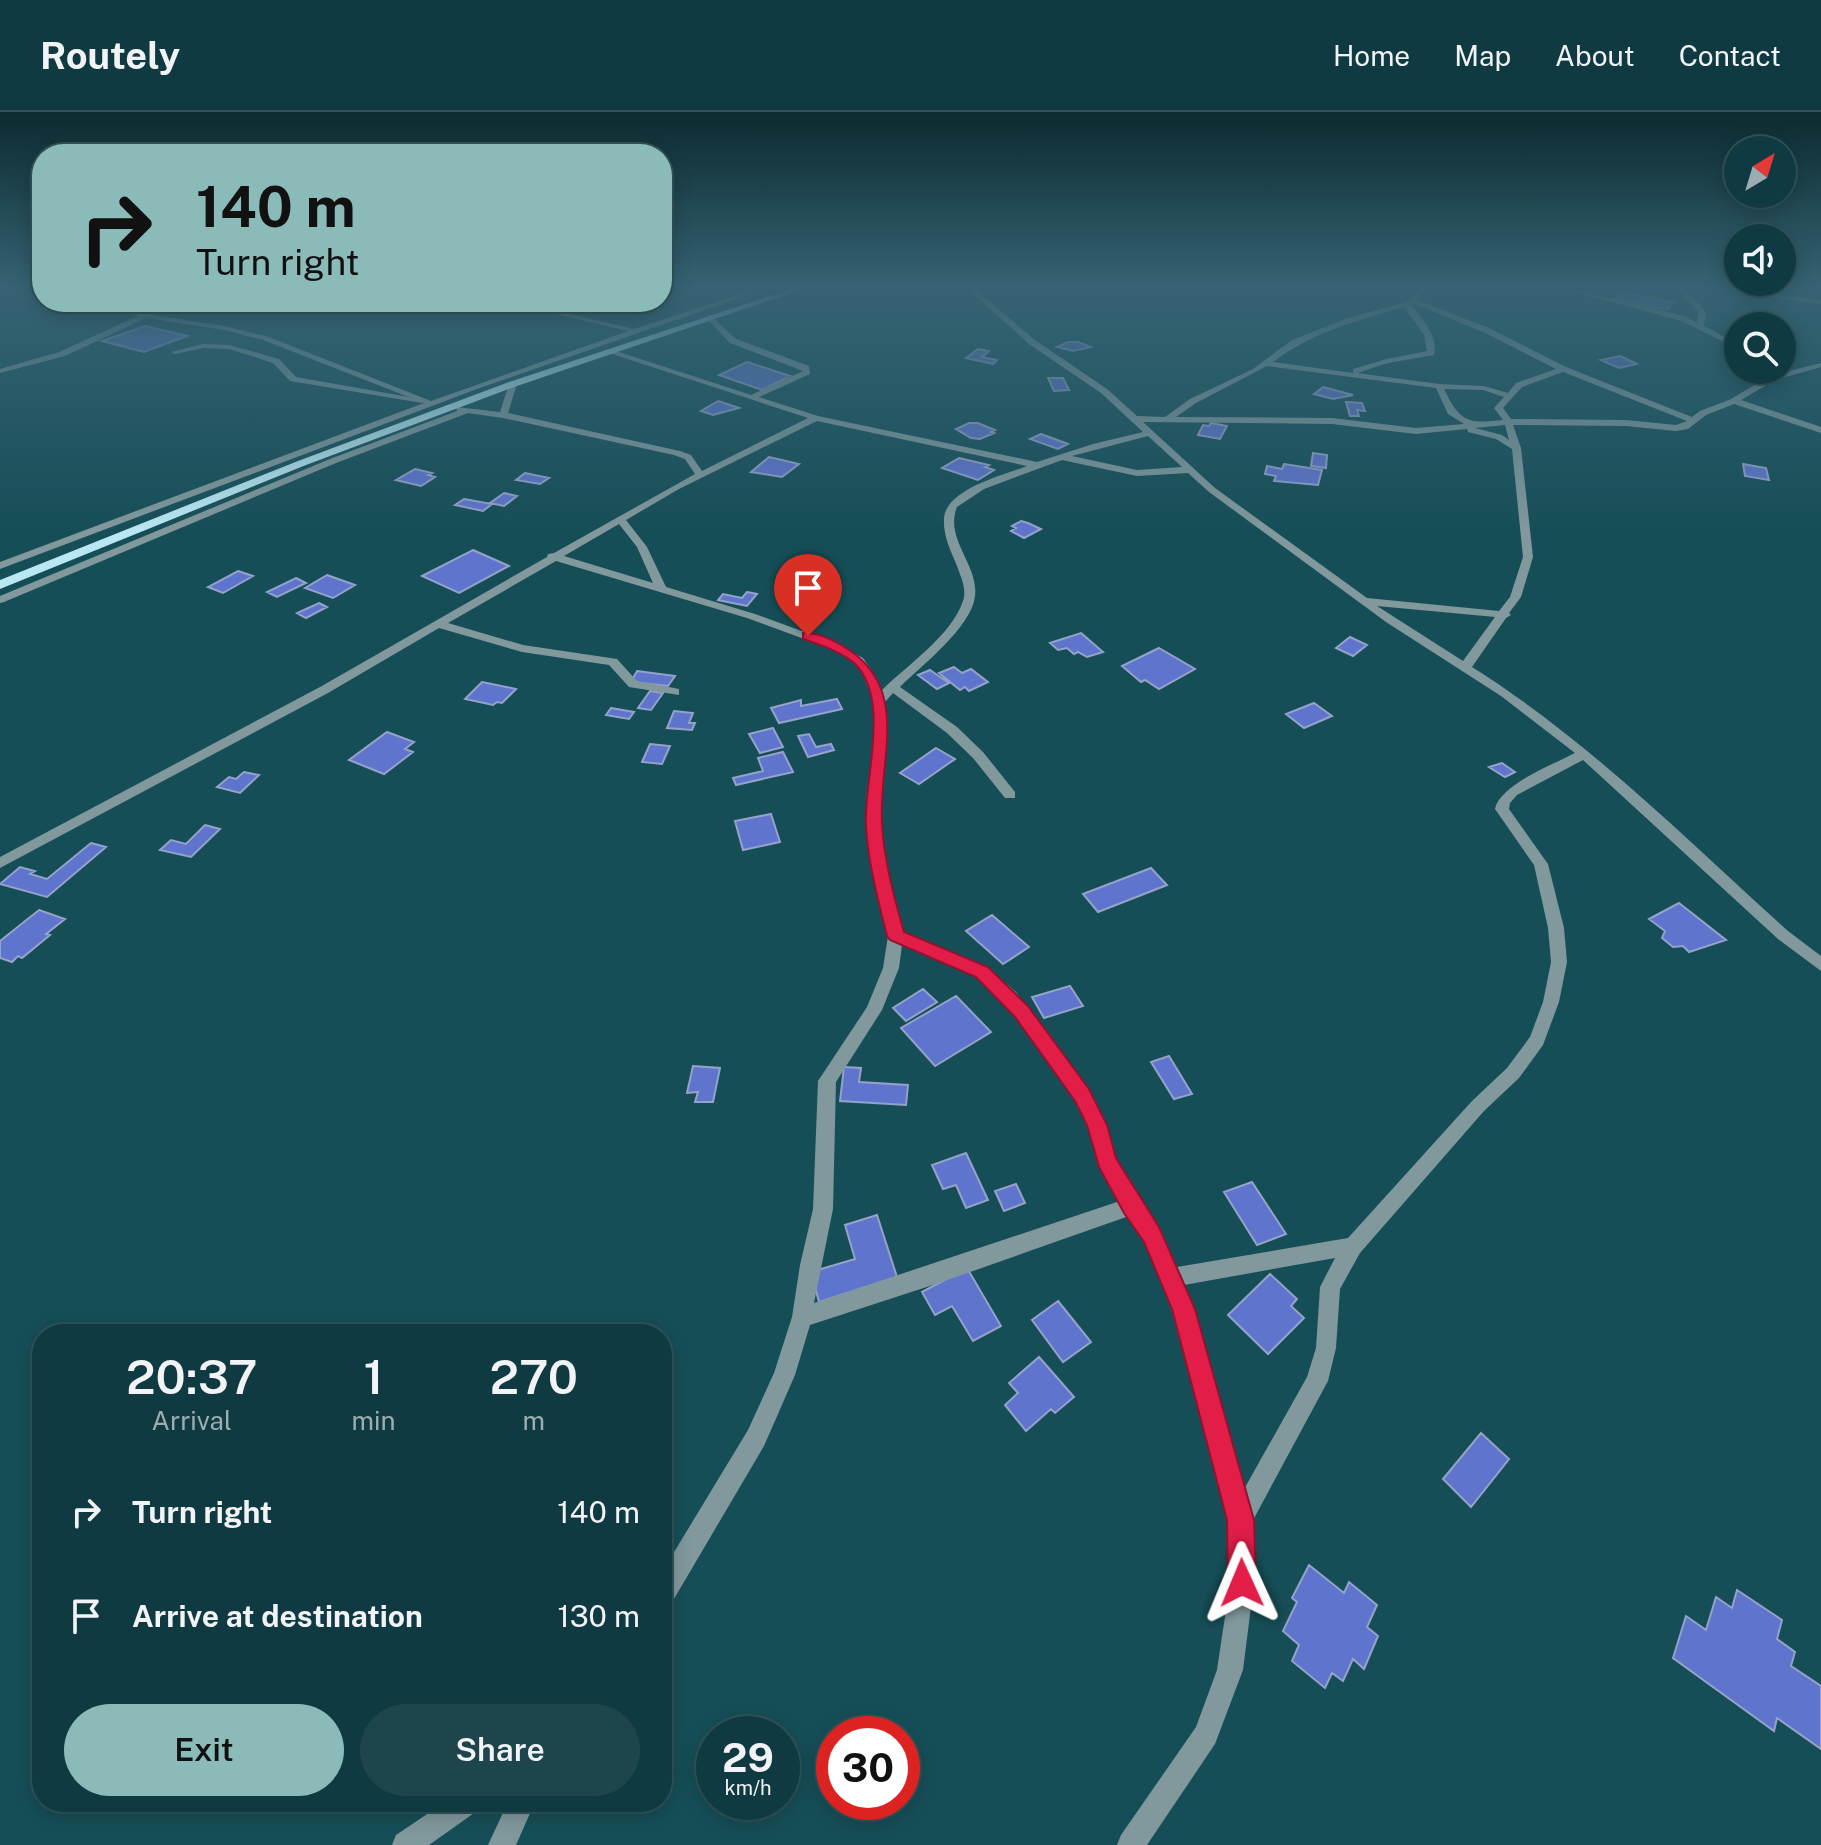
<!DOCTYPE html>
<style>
body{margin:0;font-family:"Public Sans",sans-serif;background:#1e454c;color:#f1f3f6;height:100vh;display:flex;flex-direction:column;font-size:30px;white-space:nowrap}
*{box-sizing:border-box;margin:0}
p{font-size:26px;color:#9cadb1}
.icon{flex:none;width:44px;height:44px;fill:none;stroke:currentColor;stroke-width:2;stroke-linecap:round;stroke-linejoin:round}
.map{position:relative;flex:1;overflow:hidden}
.details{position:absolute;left:32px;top:1212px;width:640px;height:488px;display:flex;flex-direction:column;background:#103a41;border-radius:32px;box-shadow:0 4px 20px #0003,0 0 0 2px #30545a}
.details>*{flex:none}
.top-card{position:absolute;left:32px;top:32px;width:640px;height:168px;border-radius:32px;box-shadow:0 4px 20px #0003,0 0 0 2px #30545a;background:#8bbbb9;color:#111;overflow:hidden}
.needle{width:52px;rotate:38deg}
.buttons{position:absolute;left:1724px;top:24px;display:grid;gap:16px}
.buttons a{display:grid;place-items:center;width:72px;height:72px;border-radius:50%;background:#103a41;box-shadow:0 4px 20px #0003,0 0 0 2px #30545a;font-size:40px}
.speed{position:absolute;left:696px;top:1604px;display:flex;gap:16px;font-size:40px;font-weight:700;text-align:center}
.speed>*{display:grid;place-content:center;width:104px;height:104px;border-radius:50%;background:#103a41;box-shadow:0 4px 20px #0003,0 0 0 2px #30545a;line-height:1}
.speed small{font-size:20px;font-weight:400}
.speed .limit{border:12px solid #d22;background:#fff;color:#111}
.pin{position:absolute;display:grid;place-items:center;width:68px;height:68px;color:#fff;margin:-82px -34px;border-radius:50% 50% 50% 0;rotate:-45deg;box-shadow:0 0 8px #0007}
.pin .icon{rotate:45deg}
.me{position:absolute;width:88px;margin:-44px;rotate:359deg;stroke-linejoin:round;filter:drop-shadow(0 0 6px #0008)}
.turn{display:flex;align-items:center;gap:28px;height:168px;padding:0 32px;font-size:36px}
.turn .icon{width:104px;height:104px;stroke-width:2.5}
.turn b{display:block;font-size:56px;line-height:68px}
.eta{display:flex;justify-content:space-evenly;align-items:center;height:136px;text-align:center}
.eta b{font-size:48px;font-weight:600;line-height:56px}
.action{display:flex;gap:16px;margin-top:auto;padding:16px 32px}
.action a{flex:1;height:92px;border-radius:48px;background:#8bbbb9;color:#111;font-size:32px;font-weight:600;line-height:92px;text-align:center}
.action a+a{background:#1e454c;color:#f1f3f6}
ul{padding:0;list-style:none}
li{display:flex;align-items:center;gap:24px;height:104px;padding:0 32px}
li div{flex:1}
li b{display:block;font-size:30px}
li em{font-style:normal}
header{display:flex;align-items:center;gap:48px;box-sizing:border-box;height:112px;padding:0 40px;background:#103a41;border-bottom:2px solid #30545a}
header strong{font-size:38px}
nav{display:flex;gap:44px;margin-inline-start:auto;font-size:28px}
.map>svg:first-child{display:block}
.building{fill:#5e74cd;stroke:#95a2c9;stroke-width:2}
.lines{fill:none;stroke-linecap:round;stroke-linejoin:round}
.service{fill:#81989c;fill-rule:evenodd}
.minor{fill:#81989c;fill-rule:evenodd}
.primary{fill:#bae8f2;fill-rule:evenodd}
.route{fill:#e11d48;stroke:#92132f;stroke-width:2}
</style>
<header>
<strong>Routely</strong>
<nav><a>Home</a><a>Map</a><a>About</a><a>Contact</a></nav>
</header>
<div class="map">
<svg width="1821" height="1733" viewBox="0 0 1821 1733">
<rect width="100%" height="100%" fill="#164e57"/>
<path class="building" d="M1622,180L1674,190L1667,198L1614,187Z
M145,214L187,224L144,240L102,229Z
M1068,230H1078L1091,235L1073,239L1057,235Z
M978,237L989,239L982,245L997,248L993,252L966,246Z
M1620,244L1637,252L1619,256L1601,248Z
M747,250L790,264L762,278L719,263Z
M1048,266H1063L1069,278L1054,279Z
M1323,275L1353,283L1333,287L1314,282Z
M718,289L739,296L713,303L701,299Z
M1346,290L1362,291L1365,299L1357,298L1359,304H1350Z
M969,311H978L995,318L991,320L994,321L980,327L971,326L956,317Z
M1211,311L1227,314L1220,327L1198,323L1203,313L1209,314Z
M1041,322L1068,332L1058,337L1030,327Z
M1313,341L1327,343L1326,356L1311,354Z
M769,345L799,352L782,365L751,360Z
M959,346L989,353L985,355L994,358L978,368L942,356Z
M1284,352L1322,358L1318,373L1274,369L1276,364L1265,362L1267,354L1282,357Z
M1743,352L1766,356L1769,368L1745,364Z
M415,357L432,361L428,363L435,365L421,374L396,368Z
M525,361L549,366L540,372L516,368Z
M504,381L517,384L504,394L490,391Z
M464,387L492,392L483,399L455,393Z
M1021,409L1028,411L1041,417L1024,426L1011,419L1016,416L1012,414Z
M473,438L509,454L459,481L422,464Z
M238,459L253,464L223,481L208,475Z
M327,463L355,473L333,486L305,476Z
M296,466L306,471L277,485L267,480Z
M747,480L757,482L747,494L718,488L723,482L742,486Z
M319,491L327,495L306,506L297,501Z
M1081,521L1103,540L1087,545L1078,540L1074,542L1067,536L1058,538L1050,531Z
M1350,525L1367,533L1353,544L1336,536Z
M1159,536L1195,557L1159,577L1145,568L1141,570L1122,554Z
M954,555L962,561L971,557L988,570L969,579L965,575L960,578L939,561Z
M930,558L949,571L937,577L918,563Z
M637,559L675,564L668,574L631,570Z
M482,570L516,577L502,591L497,590L493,593L465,587Z
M650,579L663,581L651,598L638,596Z
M837,587L842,597L779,611L771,596L801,588V594Z
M1314,591L1332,604L1304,616L1286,602Z
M611,596L634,600L629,607L606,603Z
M674,599L693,601L689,611H695L692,618L667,616Z
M773,616L783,635L760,641L749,622Z
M387,620L414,630L405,637L413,640L384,662L349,648Z
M809,622L816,635L831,632L834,638L808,645L798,624Z
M650,632L670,634L662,652L642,650Z
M936,636L955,647L919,672L900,661Z
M783,640L793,660L736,673L733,666L763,659L758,646Z
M1502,651L1515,660L1505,665L1489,655Z
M244,660L259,663L240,681L217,675L229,665L236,667Z
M771,702L780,730L743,738L735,709Z
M205,713L220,717L191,745L160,738L171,728L186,732Z
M91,731L106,735L47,785L0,772L20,755L35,759L30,762L47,767Z
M1151,756L1167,773L1098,800L1083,782Z
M1679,791L1726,828L1689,840L1683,834L1673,835L1662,826L1665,819L1649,807Z
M39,798L65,807L46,822L50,823L22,846L18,844L12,850L0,846V829Z
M992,803L1029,835L1003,852L966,819Z
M1070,874L1083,894L1044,906L1032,885Z
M923,877L937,890L906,909L893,896Z
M956,884L991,920L935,954L901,916Z
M1169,944L1192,982L1174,987L1151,950Z
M693,954L720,956L713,990H695L698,980L687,981Z
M844,955L861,956L859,970L908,973L906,993L840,989Z
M966,1041L988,1088L966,1096L956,1073L943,1077L932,1053Z
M1252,1070L1286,1122L1257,1133L1224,1080Z
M1016,1072L1025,1091L1004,1099L995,1079Z
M877,1103L897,1165L819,1190L811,1160L855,1147L845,1113Z
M967,1156L1001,1214L973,1229L952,1194L935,1203L922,1180Z
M1270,1162L1297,1187L1291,1194L1304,1206L1268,1242L1228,1203Z
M1058,1189L1091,1230L1063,1250L1032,1208Z
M1039,1245L1074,1285L1055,1301L1051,1297L1026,1319L1005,1293L1018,1281L1009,1271Z
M1481,1321L1509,1347L1471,1395L1443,1367Z
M1309,1453L1344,1481L1349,1470L1377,1493L1367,1515L1378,1524L1364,1557L1353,1547L1343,1569L1332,1561L1325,1576L1292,1549L1299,1533L1283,1519L1297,1490L1292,1486Z
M1737,1478L1782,1508L1777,1527L1795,1540L1791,1554L1821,1574V1637L1777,1606L1774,1619L1673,1546L1686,1504L1706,1518L1716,1485L1732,1496Z"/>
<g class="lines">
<path class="service" d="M203,232L230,233L279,247L296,265L426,288L422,291L290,269L273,251L229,237L203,236L175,242L171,240Z"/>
<path class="minor" d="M756,177H765L477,277L0,457V450L424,291L263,228L224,218L146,206L65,244L0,261V257L59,240L138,204L93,190H104L145,201L169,190H179L153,203L224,214L269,225L431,289L628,219L505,190H519L634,217Z
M968,177H975L1035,228L1107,277L1137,304L1165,305L1190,287L1253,257L1292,228L1348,206L1410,189L1419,177H1426L1417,188L1489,216L1566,255L1692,305L1700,299L1731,287L1769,264L1821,251V255L1775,268L1741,288L1821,315V321L1734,292L1706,303L1688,317L1676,319L1626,314L1513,313L1521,336L1533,445L1521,485L1509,501L1511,503L1506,506L1472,555C1588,628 1686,727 1788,819L1821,844V859L1778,827L1583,648L1517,683L1510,691L1509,697L1548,752L1564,816L1567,850L1559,890L1543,933L1519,966L1484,999L1360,1141L1340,1177L1336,1236L1328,1269L1252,1410L1254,1471L1243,1558L1215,1632L1147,1733H1117L1121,1723L1196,1615L1217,1558L1230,1471L1228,1408L1163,1167L1129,1104L939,1171L810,1213L795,1263L764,1334L671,1492L662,1495V1460L748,1318L774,1261L792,1205L800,1153L813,1097L818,969L867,895L883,856L888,824L878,781L867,716L866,687L875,624L873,589L864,565L855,551L829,536L747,506L556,449L448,511L523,533L617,547L637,569L679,577V583L629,575L609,553L522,540L439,516L328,581L0,756V745L320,575L547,445L548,442L554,441L695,362L685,347L674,343L503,306L468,301L336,351L4,490L0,491V484L330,347L457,299L456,295L500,300L509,272L513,270L517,272L508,301L680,339L691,343L702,359L808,306L603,239L610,237L751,283L803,259L730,231L707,207L710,203L736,227L809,254L810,262L759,285L818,304L1037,350L1093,332L1143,320L1101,281L1029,232ZM1415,192L1483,220L1556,257L1516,271L1508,281L1484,274L1439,272L1357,261L1388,251L1434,243C1439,225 1422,206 1411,193ZM1404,195L1424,223L1427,239L1387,247L1353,257V261L1273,250C1313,220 1356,209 1404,195ZM1267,254L1436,276L1448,302L1464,312L1416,316L1332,306L1176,305L1196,291ZM1563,260L1687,309L1676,313L1626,308L1511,307L1503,296L1522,275ZM1444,277L1483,278L1504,285L1494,296L1503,308C1467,312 1460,310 1444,277ZM817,309L1027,354C1004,363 945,377 944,407C943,424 951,439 957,454C961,465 967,478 963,489C952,523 906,554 881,579L876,565L863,546L837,532L755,502L666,475L647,435L626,408L679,377ZM1143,310L1332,312L1416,322L1467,317L1468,320L1496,327L1512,337L1523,445L1510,485L1499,499L1367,486L1215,376ZM1505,313L1509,328L1502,323L1475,316ZM1148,324L1182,355L1137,358L1072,344ZM1062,348L1137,364L1188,361L1209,380L1386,510L1501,584L1575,641C1554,652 1499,673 1495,697L1534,753L1548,816L1551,850L1543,890L1530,925L1507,956L1472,989L1348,1126L1177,1155L1158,1117L1115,1046L1106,1013L1088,978L1016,880L988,856L903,820L892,781L881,716L880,687L887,624L885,590L893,581L947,621L973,646L1005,686H1015V680L983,640L957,615L900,575C921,554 972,515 975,484C979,453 944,427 957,395L984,377ZM619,412L637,435L653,471L564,444ZM1377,494L1495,505L1463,549ZM902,833L976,864L1004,890L1076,988L1088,1013L1097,1048L1120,1089L814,1191L833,1097L836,970L882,898L899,856ZM1335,1146L1320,1175L1316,1236L1307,1265L1243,1379L1184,1173Z
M1563,177H1573L1688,205L1697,211L1698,200L1678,177H1685L1706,200L1704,214L1738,232V237L1682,209Z
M1727,177L1821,188V192L1730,179Z
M445,1690H481L477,1699L429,1733H392L396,1723Z
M508,1690H535L516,1733H488Z"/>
<path class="primary" d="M791,177H803L517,274L306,353L0,477V468L298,349L509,270Z"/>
</g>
<linearGradient id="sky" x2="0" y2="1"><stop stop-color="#0c2b30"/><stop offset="0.42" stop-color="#366374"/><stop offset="1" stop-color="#366374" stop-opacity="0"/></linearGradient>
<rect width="1821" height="419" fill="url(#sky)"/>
<path class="route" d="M803,521C816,520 833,528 843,534C913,575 878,647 882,712C884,748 894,785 904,820L988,855L1028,894L1089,977L1107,1013L1116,1046L1159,1115L1195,1197L1254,1408L1256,1471L1252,1480L1242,1484L1232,1480L1228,1471L1227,1408L1172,1197L1144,1130L1124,1101L1099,1055L1087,1013L1075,989L1015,905L976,865L890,828L887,824C878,788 868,751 866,714C863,669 892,587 854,551C840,539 820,533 803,527Z"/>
</svg>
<div class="buttons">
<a><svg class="needle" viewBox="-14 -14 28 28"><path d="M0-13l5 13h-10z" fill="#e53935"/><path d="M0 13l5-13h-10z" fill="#9cadb1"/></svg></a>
<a><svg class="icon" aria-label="sound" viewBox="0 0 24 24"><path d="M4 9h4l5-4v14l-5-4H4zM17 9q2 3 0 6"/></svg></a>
<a><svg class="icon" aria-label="search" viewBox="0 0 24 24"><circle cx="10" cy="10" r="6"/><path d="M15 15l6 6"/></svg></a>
</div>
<div class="speed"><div>29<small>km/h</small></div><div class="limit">30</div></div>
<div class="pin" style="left:808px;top:524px;background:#d93025"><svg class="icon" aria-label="arrive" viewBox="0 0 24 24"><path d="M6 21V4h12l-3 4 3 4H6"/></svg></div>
<svg class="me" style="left:1242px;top:1471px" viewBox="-20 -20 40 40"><path d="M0-17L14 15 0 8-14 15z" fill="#e11d48" stroke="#fff" stroke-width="4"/></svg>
<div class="top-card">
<div class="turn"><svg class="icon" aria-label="right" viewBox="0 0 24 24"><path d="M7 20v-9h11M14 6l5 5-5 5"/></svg><div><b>140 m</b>Turn right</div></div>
</div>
<section class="details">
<div class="eta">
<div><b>20:37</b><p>Arrival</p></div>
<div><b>1</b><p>min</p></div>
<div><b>270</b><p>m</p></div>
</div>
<ul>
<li><svg class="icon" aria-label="right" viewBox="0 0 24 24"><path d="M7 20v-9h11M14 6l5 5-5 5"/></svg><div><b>Turn right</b></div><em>140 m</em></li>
<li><svg class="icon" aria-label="arrive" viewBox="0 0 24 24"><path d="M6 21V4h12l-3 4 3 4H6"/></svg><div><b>Arrive at destination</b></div><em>130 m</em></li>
</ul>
<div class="action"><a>Exit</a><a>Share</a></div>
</section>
</div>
